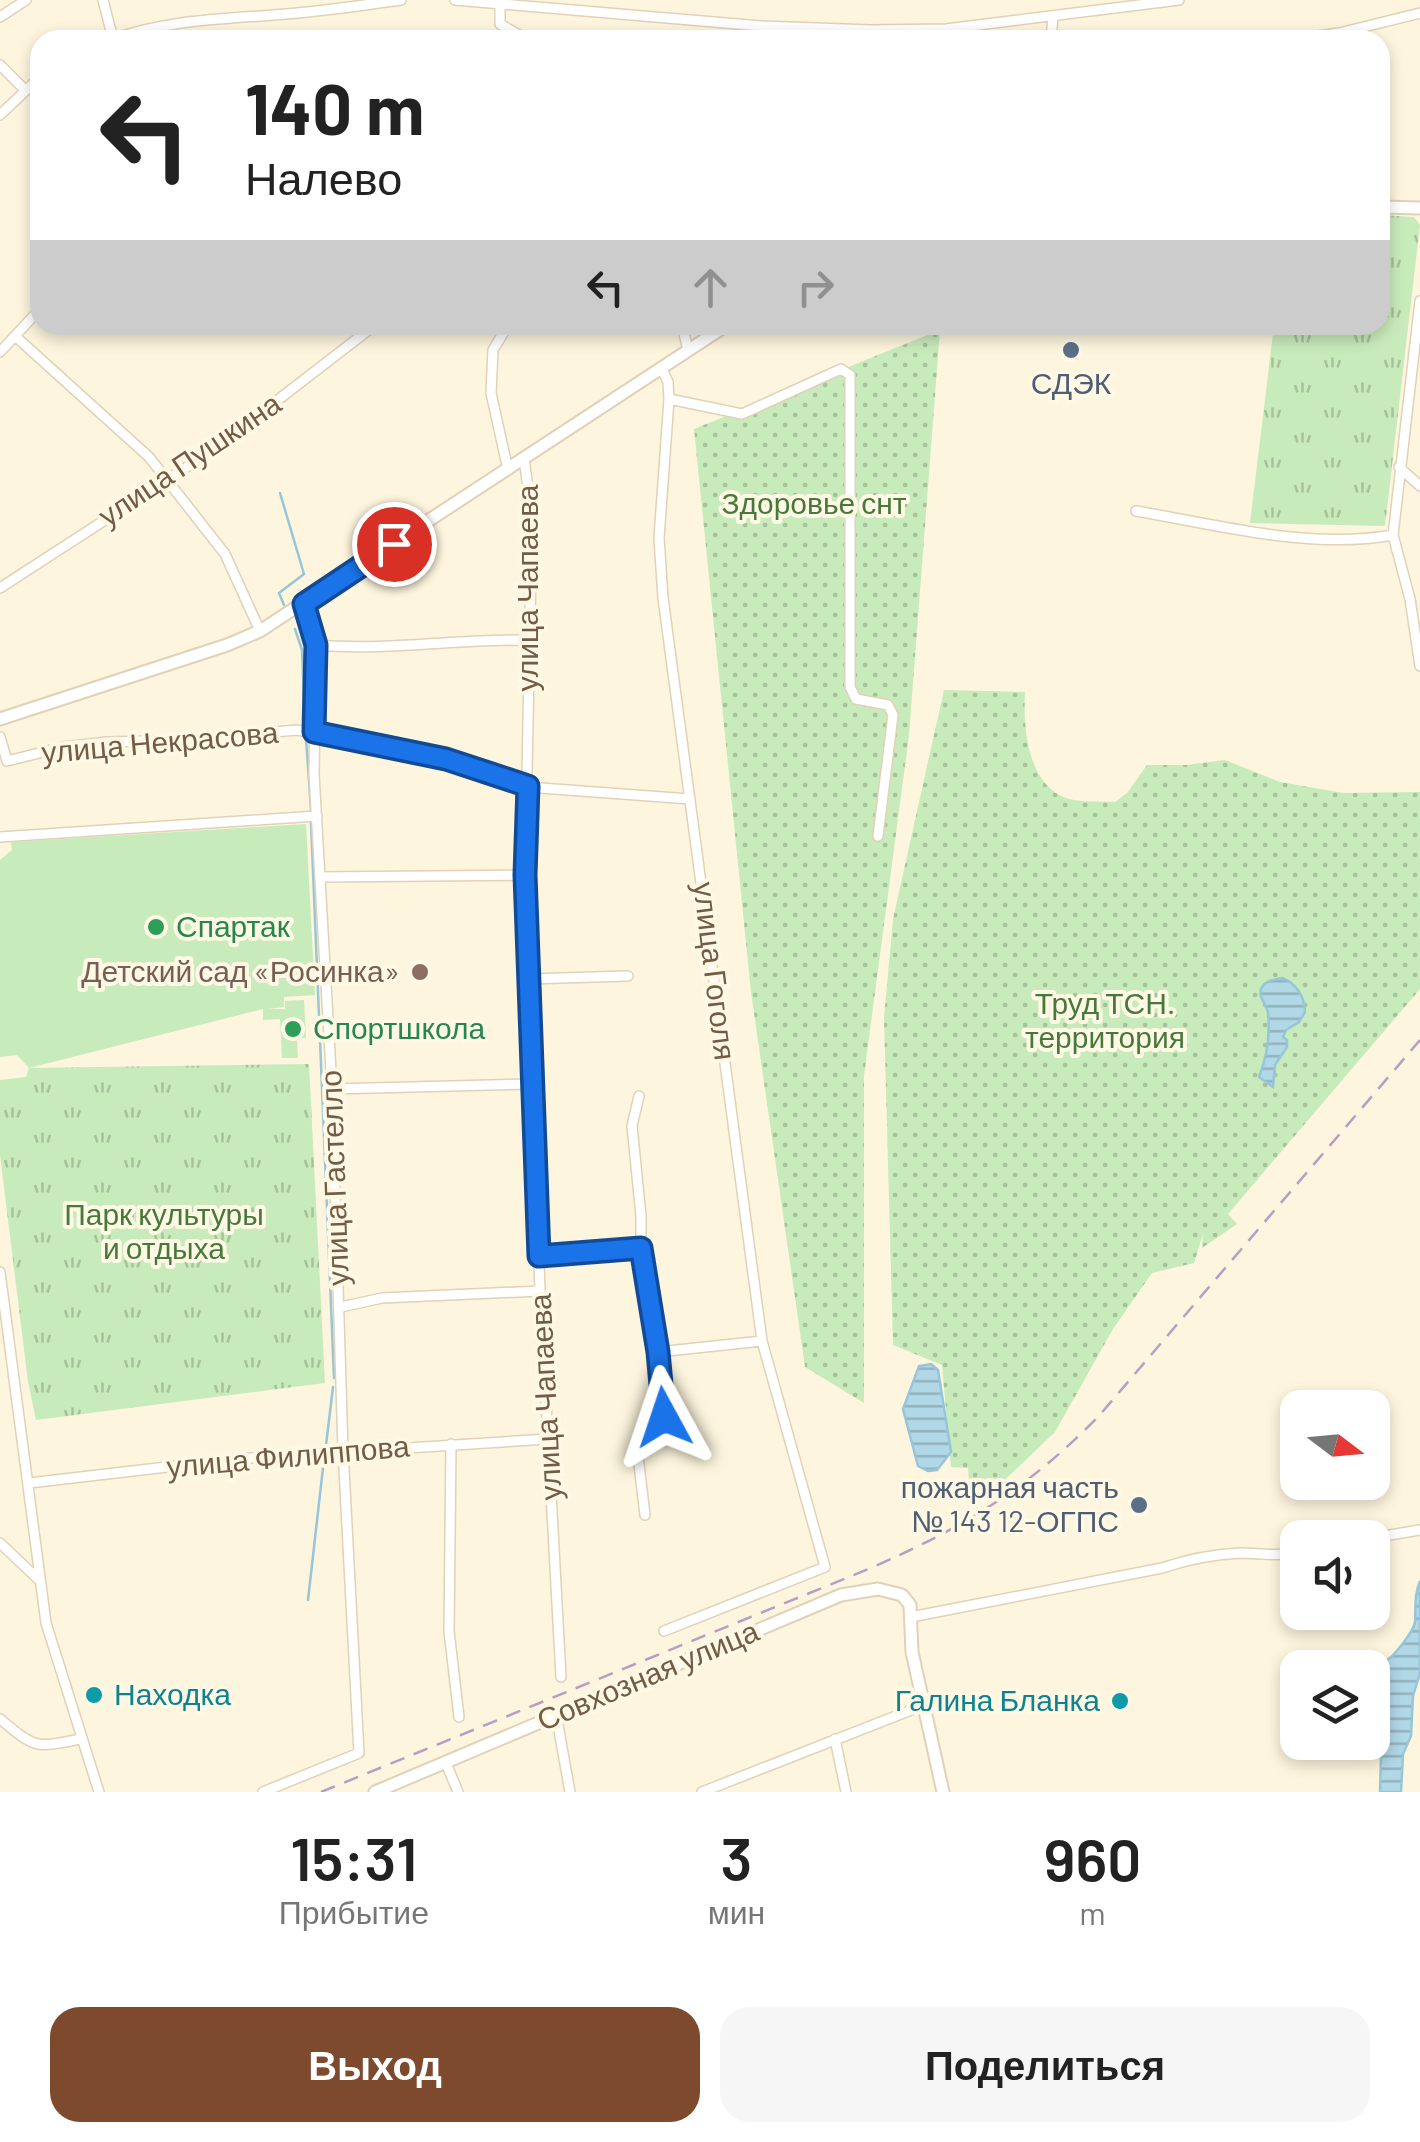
<!DOCTYPE html>
<html lang="ru">
<meta charset="utf-8">
<style>
body{margin:0;font-family:Barlow,sans-serif;background:#f6f6f6;color:#222;height:100vh;display:flex;flex-direction:column;font-size:38px;white-space:nowrap}
*{box-sizing:border-box;margin:0}
p{font-size:32px;color:#767676}
.icon{flex:none;width:55px;height:55px;fill:none;stroke:currentColor;stroke-width:2;stroke-linecap:round;stroke-linejoin:round}
.map{position:relative;height:1792px;overflow:hidden}
.drawer{display:flex;flex-direction:column;background:#fff;flex:1}
.drawer>*{flex:none}
.banner{position:absolute;left:30px;top:30px;width:1360px;height:305px;border-radius:30px;box-shadow:0 5px 15px #0003;background:#fff;color:#222;overflow:hidden}
.needle{width:65px;rotate:106deg}
.fabs{position:absolute;left:1280px;top:1390px;display:grid;gap:20px}
.fabs a{display:grid;place-items:center;width:110px;height:110px;border-radius:20px;background:#fff;box-shadow:0 5px 15px #0003;font-size:50px}
.pin{position:absolute;display:grid;place-items:center;width:85px;height:85px;color:#fff;margin:-42px;border:5px solid #fff;border-radius:50%;box-shadow:0 2px 10px #0007}
.me{position:absolute;width:110px;margin:-55px;rotate:355deg;stroke-linejoin:round;filter:drop-shadow(0 0 8px #0008)}
.turn{display:flex;align-items:center;gap:35px;height:210px;padding:0 50px;font-size:45px}
.turn .icon{width:130px;height:130px;stroke-width:2.5}
.turn b{display:block;font-size:70px;line-height:85px}
.lanes{display:flex;align-items:center;height:95px;padding:0 50px;background:#0003;justify-content:center;gap:50px;direction:ltr}
.lanes .off{opacity:.35}
.eta{display:flex;justify-content:space-evenly;align-items:center;height:170px;text-align:center}
.eta b{font-size:60px;font-weight:600;line-height:70px}
.action{display:flex;gap:20px;margin-top:auto;padding:20px 50px}
.action a{flex:1;height:115px;border-radius:30px;background:#7e4a2d;color:#fff;font-size:40px;font-weight:600;line-height:115px;text-align:center}
.action a+a{background:#f6f6f6;color:#222}
.map>svg:first-child{display:block}
.grass{fill:url(#grass-dots)}
.park{fill:url(#park-tufts)}
.pitch{fill:#c8ebbc}
.water{fill:url(#water-rules);stroke:#97c6d9;stroke-width:2.5}
.lines{fill:none;stroke-linecap:round;stroke-linejoin:round}
.stream{stroke:#97c6d9;stroke-width:2.5}
.minor-casing{stroke:#e1d1b9;stroke-width:12}
.tertiary-casing{stroke:#e1d1b9;stroke-width:15}
.minor{stroke:#fff;stroke-width:9}
.tertiary{stroke:#fff;stroke-width:11}
.rail{stroke:#b89dc5;stroke-width:2.5;stroke-dasharray:15 10;stroke-linecap:butt}
.route-casing{stroke:#114b97;stroke-width:25}
.route{stroke:#1a73e8;stroke-width:18}
.service-dot{fill:#5c6f8a;stroke:#fff8e4;stroke-width:4}
.leisure-dot{fill:#2e9e5b;stroke:#fff8e4;stroke-width:4}
.education-dot{fill:#8d6e63;stroke:#fff8e4;stroke-width:4}
.culture-dot{fill:#0f9aa8;stroke:#fff8e4;stroke-width:4}
.labels{text-anchor:middle;stroke-width:8;stroke-linejoin:round;paint-order:stroke}
.service-label{font-size:30px;fill:#4e5e75;stroke:#fff8e4}
.street-label{font-size:30px;fill:#735c45;stroke:#fff8e4}
.park-label{font-size:30px;fill:#467a3c;stroke:#fff8e4}
.leisure-label{font-size:30px;fill:#27864d;stroke:#fff8e4;text-anchor:start}
.education-label{font-size:30px;fill:#785e54;stroke:#fff8e4;text-anchor:end}
.culture-label{font-size:30px;fill:#0d838f;stroke:#fff8e4;text-anchor:start}
</style>
<div class="map">
<svg width="1420" height="1792" viewBox="0 0 1420 1792">
<defs>
<pattern id="grass-dots" width="8" height="8" patternUnits="userSpaceOnUse" patternTransform="scale(2.5)"><rect width="8" height="8" fill="#c8ebbc"/><path d="M2 2h.1M6 6h.1" fill="none" stroke="#a7c29b" stroke-width="1.8" stroke-linecap="round"/></pattern>
<pattern id="park-tufts" width="24" height="20" patternUnits="userSpaceOnUse" patternTransform="scale(2.5)"><rect width="24" height="20" fill="#c8ebbc"/><path d="M3 7l-1-3M5 7V3M7 7l1-3M15 17l-1-3M17 17v-4M19 17l1-3" fill="none" stroke="#a7c29b"/></pattern>
<pattern id="water-rules" width="6" height="5" patternUnits="userSpaceOnUse" patternTransform="scale(2.5)"><rect width="6" height="5" fill="#b1d8e7"/><path d="M0 2.5h6" fill="none" stroke="#94b2bd"/></pattern>
</defs>
<rect width="100%" height="100%" fill="#fdf5dd"/>
<path class="grass" d="M940,330L909,735L864,1076V1403L805,1367L751,992L694,429Z
M944,690L1025,692C1023,726 1027,784 1066,798C1080,803 1101,801 1115,802L1127,793L1147,765H1186L1225,760L1280,782L1344,793L1420,792V989L1228,1214L1237,1224L1202,1248L1203,1234L1194,1263L1152,1273L1113,1329L1055,1432L988,1496L974,1498L970,1492L968,1468L951,1467L942,1365L893,1345L884,1018L893,919Z"/>
<path class="park" d="M1380,215L1414,217L1420,225L1385,526L1250,523L1274,325H1380Z
M309,1064L325,1383L36,1420L28,1382L0,1155V1080L26,1077L29,1068Z"/>
<path class="pitch" d="M306,824L315,995L284,997V1007L268,1009H285V1001L304,1000L306,1038H297L298,1058H282L280,1019L263,1020V1009L29,1068L17,1055L0,1057V860L12,850L11,842Z"/>
<path class="water" d="M1282,978C1296,983 1305,997 1305,1012L1299,1022L1286,1030L1283,1037L1287,1040V1047L1275,1065L1273,1087L1259,1077C1267,1057 1270,1034 1268,1013C1267,1004 1258,998 1261,989C1264,981 1274,979 1282,978Z
M931,1364L938,1370L951,1452L937,1470L928,1471L918,1466L903,1409L919,1366Z
M1420,1581V1673L1413,1696L1411,1736L1403,1754L1401,1792H1380L1381,1756L1371,1745L1370,1667C1375,1664 1380,1663 1385,1661C1393,1658 1414,1631 1415,1622C1416,1606 1414,1596 1420,1581Z"/>
<g class="lines">
<path class="stream" d="M280,493L304,574L279,593L284,605
M295,629L302,650L305,724
M306,738L311,809
M311,823L334,1378
M326,1445L333,1387
M308,1600L324,1459"/>
<g class="minor-casing">
<path id="minor" d="M103,0L113,39
M455,0L761,26L871,30L946,29L1179,0
M500,6V24L528,40
M0,17L26,0
M111,40C166,19 228,19 286,14C325,11 363,5 401,0
M1051,40L1053,16
M1290,40L1339,33L1420,13
M0,65L25,90
M0,115L40,77
M1420,301L1393,535L1410,599L1420,666
M682,325L688,350
M15,336L149,457L225,554L260,631
M0,352L40,309
M662,369L668,382L669,399L659,538L663,598L762,1341L825,1567L664,1631
M669,399L742,414L841,369L850,375V687L856,699L888,705L893,715L878,836
M524,459L530,501L531,569L525,875L540,1291L561,1677
M1399,467L1420,486
M508,470L491,393L493,350L508,325
M1136,511C1219,525 1309,550 1393,535
M0,588L213,450L375,325
M316,645C387,651 458,639 530,640
M0,737L7,761L63,747L107,742L182,740L297,730L417,752L527,787L690,799
M0,837L317,816
M321,877L525,875
M528,979L628,976
M332,1089L532,1084
M639,1096L632,1126L641,1216V1248L658,1352L664,1417L646,1426L638,1456L645,1515
M539,1256L641,1248
M0,1272L46,1623L99,1792
M341,1307L382,1298L540,1291
M658,1352L762,1341
M451,1444L449,1631L459,1717
M29,1483L236,1459L548,1439
M1372,1538L1420,1530
M0,1543L38,1579
M911,1617L1162,1568C1189,1559 1213,1554 1241,1553C1261,1553 1279,1558 1298,1550
M556,1714L570,1792
M0,1719C36,1749 35,1748 80,1739
M835,1739L846,1792
M446,1763L458,1792
M263,1792L359,1753L343,1450L332,1089L314,774L316,645L304,604
M702,1792L924,1705"/>
</g>
<g class="tertiary-casing">
<path id="tertiary" d="M1380,207L1420,208
M0,719L227,645L260,631L727,325
M375,1792L841,1595L878,1589L902,1595L910,1605L912,1652L943,1792"/>
</g>
<use href="#minor" class="minor"/>
<use href="#tertiary" class="tertiary"/>
<path class="rail" d="M321,1792L871,1568C964,1527 1026,1490 1098,1417L1420,1040"/>
</g>
<g class="lines">
<g class="route-casing">
<path id="route" d="M394,544L304,604L316,645L314,732L446,759L528,786L525,875L539,1256L641,1248L658,1352L664,1417"/>
</g>
<use href="#route" class="route"/>
</g>
<g class="service-dot">
<circle cx="1071" cy="350" r="10"/>
<circle cx="1139" cy="1505" r="10"/>
</g>
<g class="leisure-dot">
<circle cx="156" cy="927" r="10"/>
<circle cx="293" cy="1029" r="10"/>
</g>
<circle class="education-dot" cx="420" cy="972" r="10"/>
<g class="culture-dot">
<circle cx="94" cy="1695" r="10"/>
<circle cx="1120" cy="1701" r="10"/>
</g>
<g class="labels">
<g class="service-label">
<text x="1071" y="394">СДЭК</text>
<text x="1119" y="1498" text-anchor="end">пожарная часть<tspan x="1119" dy="34">№ 143 12-ОГПС</tspan></text>
</g>
<g class="street-label">
<text transform="translate(190 460) rotate(-34)" y="10">улица Пушкина</text>
<text transform="translate(528 588) rotate(-90)" y="10">улица Чапаева</text>
<text transform="translate(160 743) rotate(-5)" y="10">улица Некрасова</text>
<text transform="translate(714 971) rotate(83)" y="10">улица Гоголя</text>
<text transform="translate(335 1178) rotate(-92)" y="10">улица Гастелло</text>
<text transform="translate(546 1397) rotate(-93)" y="10">улица Чапаева</text>
<text transform="translate(288 1457) rotate(-5)" y="10">улица Филиппова</text>
<text transform="translate(648 1676) rotate(-23)" y="10">Совхозная улица</text>
</g>
<g class="park-label">
<text x="814" y="514">Здоровье снт</text>
<text x="1105" y="1014">Труд ТСН.<tspan x="1105" dy="34">территория</tspan></text>
<text x="164" y="1225">Парк культуры<tspan x="164" dy="34">и отдыха</tspan></text>
</g>
<g class="leisure-label">
<text x="176" y="937">Спартак</text>
<text x="313" y="1039">Спортшкола</text>
</g>
<g class="education-label">
<text x="400" y="982">Детский сад «Росинка»</text>
</g>
<g class="culture-label">
<text x="114" y="1705">Находка</text>
<text x="1100" y="1711" text-anchor="end">Галина Бланка</text>
</g>
</g>
</svg>
<div class="fabs">
<a><svg class="needle" viewBox="-14 -14 28 28"><path d="M0-13l5 13h-10z" fill="#e53935"/><path d="M0 13l5-13h-10z" fill="#767676"/></svg></a>
<a><svg class="icon" aria-label="sound" viewBox="0 0 24 24"><path d="M4 9h4l5-4v14l-5-4H4zM17 9q2 3 0 6"/></svg></a>
<a><svg class="icon" aria-label="layers" viewBox="0 0 24 24"><path d="M12 4l9 5-9 5-9-5zM3 14l9 5 9-5"/></svg></a>
</div>
<div class="pin" style="left:394px;top:544px;background:#d93025"><svg class="icon" aria-label="arrive" viewBox="0 0 24 24"><path d="M6 21V4h12l-3 4 3 4H6"/></svg></div>
<svg class="me" style="left:664px;top:1417px" viewBox="-20 -20 40 40"><path d="M0-17L14 15 0 8-14 15z" fill="#1a73e8" stroke="#fff" stroke-width="4"/></svg>
<div class="banner">
<div class="turn"><svg class="icon" aria-label="left" viewBox="0 0 24 24"><path d="M17 20v-9H6M10 6l-5 5 5 5"/></svg><div><b>140 m</b>Налево</div></div>
<div class="lanes"><svg class="icon" aria-label="left" viewBox="0 0 24 24"><path d="M17 20v-9H6M10 6l-5 5 5 5"/></svg><svg class="icon off" aria-label="ahead" viewBox="0 0 24 24"><path d="M12 20V5M6 11l6-6 6 6"/></svg><svg class="icon off" aria-label="right" viewBox="0 0 24 24"><path d="M7 20v-9h11M14 6l5 5-5 5"/></svg></div>
</div>
</div>
<section class="drawer">
<div class="eta">
<div><b>15:31</b><p>Прибытие</p></div>
<div><b>3</b><p>мин</p></div>
<div><b>960</b><p>m</p></div>
</div>
<div class="action"><a>Выход</a><a>Поделиться</a></div>
</section>
